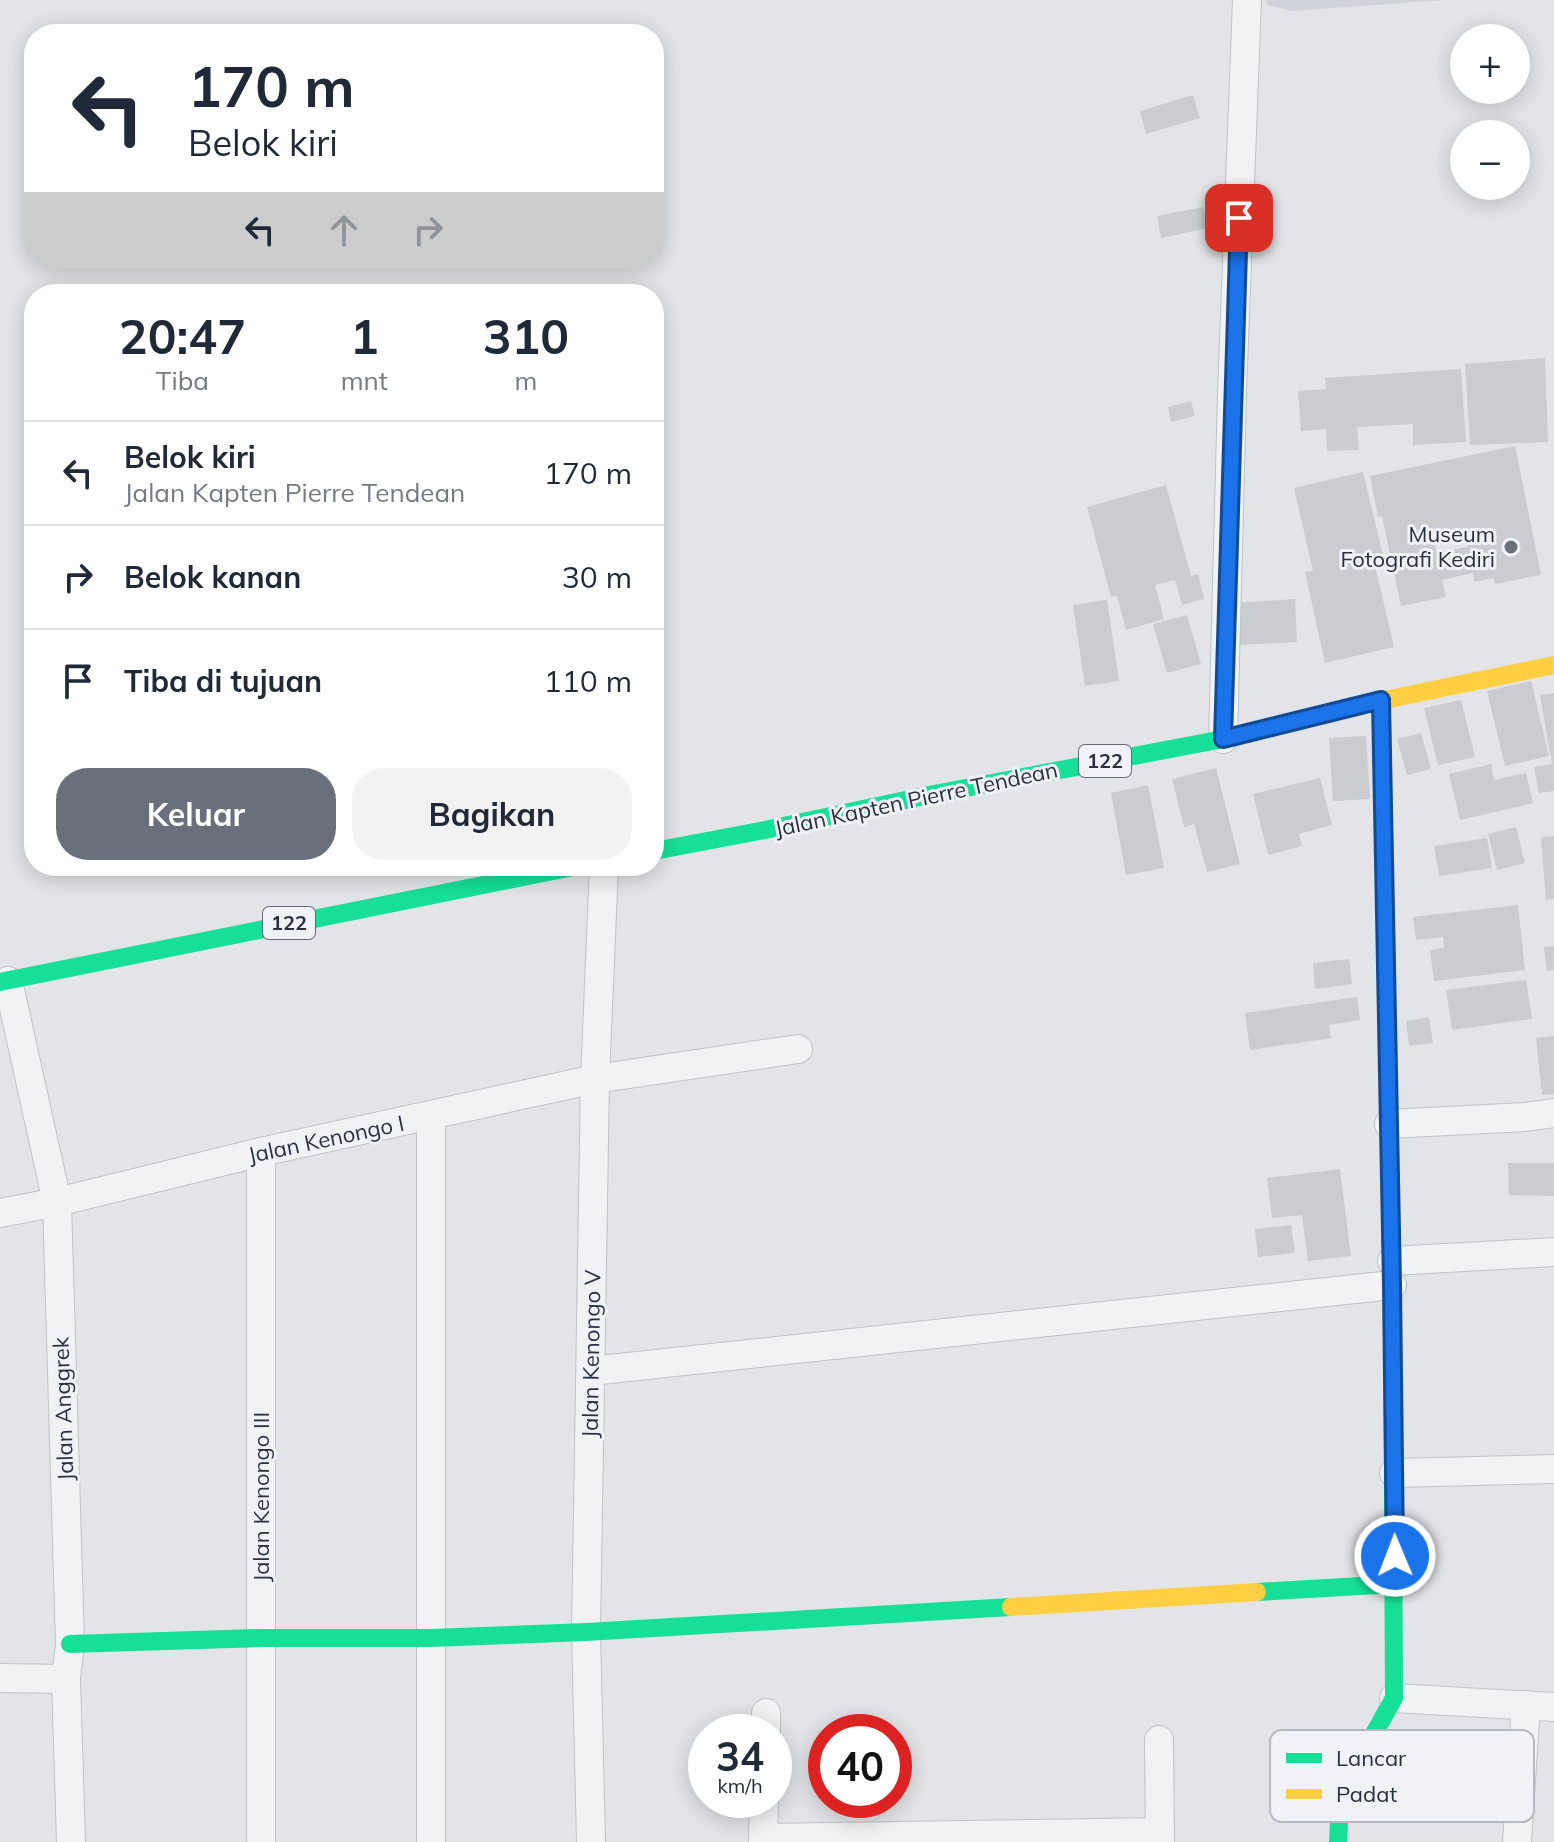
<!DOCTYPE html>
<html lang="id">
<meta charset="utf-8">
<style>
body{margin:0;font-family:Mulish,sans-serif;background:#f2f2f3;color:#1f2937;height:100vh;display:flex;flex-direction:column;font-size:30px;white-space:nowrap}
*{box-sizing:border-box;margin:0}
p{font-size:26px;color:#747a83}
.icon{flex:none;width:44px;height:44px;fill:none;stroke:currentColor;stroke-width:2;stroke-linecap:round;stroke-linejoin:round}
.map{position:relative;flex:1;overflow:hidden}
.drawer{position:absolute;left:24px;top:284px;width:640px;height:592px;display:flex;flex-direction:column;background:#fff;border-radius:32px;box-shadow:0 4px 20px #0003}
.drawer>*{flex:none}
.top-card{position:absolute;left:24px;top:24px;width:640px;height:244px;border-radius:32px;box-shadow:0 4px 20px #0003;background:#fff;color:#1f2937;overflow:hidden}
.fabs{position:absolute;left:1450px;top:24px;display:grid;gap:16px}
.fabs a{display:grid;place-items:center;width:80px;height:80px;border-radius:50%;background:#fff;box-shadow:0 4px 20px #0003;font-size:40px}
.speed{position:absolute;left:688px;top:1714px;display:flex;gap:16px;font-size:40px;font-weight:700;text-align:center}
.speed>*{display:grid;place-content:center;width:104px;height:104px;border-radius:50%;background:#fff;box-shadow:0 4px 20px #0003;line-height:1}
.speed small{font-size:20px;font-weight:400}
.speed .limit{border:12px solid #d22;background:#fff;color:#111}
.pin{position:absolute;display:grid;place-items:center;width:68px;height:68px;color:#fff;margin:-34px;border-radius:16px;box-shadow:0 4px 12px #0006}
.me{position:absolute;width:88px;margin:-44px;rotate:359deg;stroke-linejoin:round;filter:drop-shadow(0 0 6px #0008)}
.turn{display:flex;align-items:center;gap:28px;height:168px;padding:0 32px;font-size:36px}
.turn .icon{width:104px;height:104px;stroke-width:2.5}
.turn b{display:block;font-size:56px;line-height:68px}
.lanes{display:flex;align-items:center;height:76px;padding:0 32px;background:#0003;justify-content:center;gap:40px;direction:ltr}
.lanes .off{opacity:.35}
.eta{display:flex;justify-content:space-evenly;align-items:center;height:136px;text-align:center}
.eta b{font-size:48px;font-weight:700;line-height:56px}
.button{display:flex;gap:16px;margin-top:auto;padding:16px 32px}
.button a{flex:1;height:92px;border-radius:32px;background:#6a707b;color:#fff;font-size:32px;font-weight:700;line-height:92px;text-align:center}
.button a+a{background:#f2f2f3;color:#1f2937}
ul{padding:0;list-style:none}
li{display:flex;align-items:center;gap:24px;height:104px;padding:0 32px;border-top:2px solid #e0e1e3}
li div{flex:1}
li b{display:block;font-size:30px}
li em{font-style:normal}
.map>svg:first-child{display:block}
.built{fill:#d0d3da}
.building{fill:#cacccf;fill-rule:evenodd}
.lines{fill:none;stroke-linecap:round;stroke-linejoin:round}
.street-casing{stroke:#c0c2c5;stroke-width:30}
.street{stroke:#f1f2f4;stroke-width:28}
.fast{stroke:#16e098;stroke-width:18}
.slow{stroke:#ffcf43;stroke-width:18}
.route-casing{stroke:#114b97;stroke-width:20}
.route{stroke:#1a73e8;stroke-width:14}
.poi-dot{fill:#6a707b;stroke:#f0f2f7;stroke-width:3}
.labels{text-anchor:middle;stroke-width:6;stroke-linejoin:round;paint-order:stroke}
.shield{fill:#f0f2f7;stroke:#656b78;stroke-width:2}
.shield-label{font-size:20px;font-weight:bold;fill:#293141}
.poi-label{font-size:22px;fill:#293141;stroke:#f0f2f7;text-anchor:end}
.street-label{font-size:22px;fill:#293141;stroke:#f0f2f7}
.key{fill:#f0f2f7;stroke:#b4b8c0;stroke-width:2}
.key-label{font-size:22px;fill:#293141}
</style>
<div class="map">
<svg width="1554" height="1842" viewBox="0 0 1554 1842">
<rect width="100%" height="100%" fill="#e2e4e7"/>
<path class="built" d="M1266,0H1444L1293,11L1268,5Z"/>
<path class="building" d="M1193,95L1200,118L1146,134L1140,111Z
M1203,207L1208,228L1161,238L1157,216Z
M1545,358L1548,442L1470,445L1465,364Z
M1461,369L1466,442L1413,445V424L1357,427L1359,450L1327,451L1326,429L1301,431L1298,391L1326,389L1325,378Z
M1191,401L1195,416L1171,422L1168,407Z
M1515,446L1541,575L1495,584L1493,578L1474,582L1473,573L1442,580L1446,597L1401,606L1382,516L1378,517L1370,476ZM1465,535L1467,547L1437,553L1434,541Z
M1363,472L1383,555L1373,557L1394,647L1325,663L1305,572L1313,571L1294,488Z
M1166,485L1191,576L1198,574L1204,599L1182,605L1175,580L1155,585L1164,619L1126,630L1117,596L1111,597L1087,507Z
M1295,599L1297,642L1237,645L1235,603Z
M1107,600L1119,681L1085,686L1073,605Z
M1187,615L1201,664L1167,673L1153,624Z
M1531,681L1549,756L1505,766L1487,691Z
M1554,693V791L1539,793L1534,767L1552,764L1540,695Z
M1461,700L1475,757L1438,765L1424,708Z
M1421,733L1431,769L1407,775L1397,739Z
M1366,736L1370,799L1333,801L1329,738Z
M1491,764L1494,780L1526,773L1533,803L1460,820L1449,774Z
M1216,768L1240,864L1207,872L1194,824L1184,827L1172,779Z
M1320,778L1332,825L1299,834L1302,846L1268,855L1253,794Z
M1148,785L1164,868L1126,875L1111,793Z
M1516,827L1525,863L1497,870L1488,834Z
M1554,836V899L1546,900L1541,837Z
M1487,838L1492,868L1439,876L1434,846Z
M1518,905L1525,970L1434,981L1430,950L1444,948L1443,937L1416,940L1413,917Z
M1554,946V970L1547,971L1544,947Z
M1349,959L1352,984L1315,989L1313,963Z
M1526,980L1532,1019L1452,1030L1446,990Z
M1357,997L1360,1020L1329,1025L1331,1038L1250,1050L1245,1013Z
M1429,1017L1433,1043L1409,1046L1406,1021Z
M1554,1036V1094L1542,1095L1536,1038Z
M1508,1163H1554V1196L1509,1195Z
M1340,1169L1351,1256L1308,1261L1302,1215L1272,1218L1267,1178Z
M1291,1225L1295,1253L1258,1257L1255,1229Z"/>
<g class="lines">
<g class="street-casing">
<path id="street" d="M1223,739L1232,393L1247,0
M8,981L57,1202L70,1644L66,1679L71,1842
M431,1116V1842
M1389,1124L1525,1117L1554,1113
M0,1213L57,1202L261,1152L595,1079L798,1049
M1392,1261L1554,1252
M591,1371L1392,1285
M1394,1473L1554,1469
M0,1678L66,1679
M1394,1698L1554,1707
M766,1732V1713
M1159,1740L1160,1842
M763,1838L1160,1832
M261,1842V1152
M591,1842L586,1632L595,1079L604,866
M763,1842L764,1800
M1517,1842L1526,1705"/>
</g>
<use href="#street" class="street"/>
<path class="fast" d="M654,851L765,830L929,795L1223,739L1360,705
M0,982L578,866
M1257,1592L1395,1584
M70,1644L260,1638H430L586,1632L1011,1607
M1338,1842L1339,1823L1351,1775L1394,1698L1392,1285L1385,919"/>
<path class="slow" d="M1381,700L1385,919
M1360,705L1554,665
M1011,1607L1257,1592"/>
</g>
<g class="lines">
<g class="route-casing">
<path id="route" d="M1239,218L1223,739L1381,700L1392,1285L1395,1556"/>
</g>
<use href="#route" class="route"/>
</g>
<circle class="poi-dot" cx="1511" cy="547" r="8"/>
<g class="labels">
<g class="shield">
<rect x="1079" y="745" width="52" height="32" rx="6"/>
<rect x="263" y="907" width="52" height="32" rx="6"/>
</g>
<g class="shield-label">
<text x="1105" y="768">122</text>
<text x="289" y="930">122</text>
</g>
<g class="poi-label">
<text x="1495" y="542">Museum<tspan x="1495" dy="25">Fotografi Kediri</tspan></text>
</g>
<g class="street-label">
<text transform="translate(916 799) rotate(-12)" y="8">Jalan Kapten Pierre Tendean</text>
<text transform="translate(326 1139) rotate(-12)" y="8">Jalan Kenongo I</text>
<text transform="translate(591 1354) rotate(-89)" y="8">Jalan Kenongo V</text>
<text transform="translate(63 1409) rotate(-92)" y="8">Jalan Anggrek</text>
<text transform="translate(261 1497) rotate(-90)" y="8">Jalan Kenongo III</text>
</g>
</g>
<rect x="1270" y="1730" width="264" height="92" rx="12" class="key"/>
<rect x="1286" y="1753" width="36" height="10" fill="#16e098"/>
<rect x="1286" y="1789" width="36" height="10" fill="#ffcf43"/>
<g class="key-label">
<text x="1336" y="1766">Lancar</text>
<text x="1336" y="1802">Padat</text>
</g>
</svg>
<div class="fabs">
<a>+</a>
<a>−</a>
</div>
<div class="speed"><div>34<small>km/h</small></div><div class="limit">40</div></div>
<div class="pin" style="left:1239px;top:218px;background:#d93025"><svg class="icon" aria-label="arrive" viewBox="0 0 24 24"><path d="M6 21V4h12l-3 4 3 4H6"/></svg></div>
<svg class="me" style="left:1395px;top:1556px" viewBox="-20 -20 40 40"><circle r="17" fill="#1a73e8" stroke="#fff" stroke-width="3"/><path d="M0-11L8 9 0 5-8 9z" fill="#fff"/></svg>
<div class="top-card">
<div class="turn"><svg class="icon" aria-label="left" viewBox="0 0 24 24"><path d="M17 20v-9H6M10 6l-5 5 5 5"/></svg><div><b>170 m</b>Belok kiri</div></div>
<div class="lanes"><svg class="icon" aria-label="left" viewBox="0 0 24 24"><path d="M17 20v-9H6M10 6l-5 5 5 5"/></svg><svg class="icon off" aria-label="ahead" viewBox="0 0 24 24"><path d="M12 20V5M6 11l6-6 6 6"/></svg><svg class="icon off" aria-label="right" viewBox="0 0 24 24"><path d="M7 20v-9h11M14 6l5 5-5 5"/></svg></div>
</div>
<section class="drawer">
<div class="eta">
<div><b>20:47</b><p>Tiba</p></div>
<div><b>1</b><p>mnt</p></div>
<div><b>310</b><p>m</p></div>
</div>
<ul>
<li><svg class="icon" aria-label="left" viewBox="0 0 24 24"><path d="M17 20v-9H6M10 6l-5 5 5 5"/></svg><div><b>Belok kiri</b><p>Jalan Kapten Pierre Tendean</p></div><em>170 m</em></li>
<li><svg class="icon" aria-label="right" viewBox="0 0 24 24"><path d="M7 20v-9h11M14 6l5 5-5 5"/></svg><div><b>Belok kanan</b></div><em>30 m</em></li>
<li><svg class="icon" aria-label="arrive" viewBox="0 0 24 24"><path d="M6 21V4h12l-3 4 3 4H6"/></svg><div><b>Tiba di tujuan</b></div><em>110 m</em></li>
</ul>
<div class="button"><a>Keluar</a><a>Bagikan</a></div>
</section>
</div>
